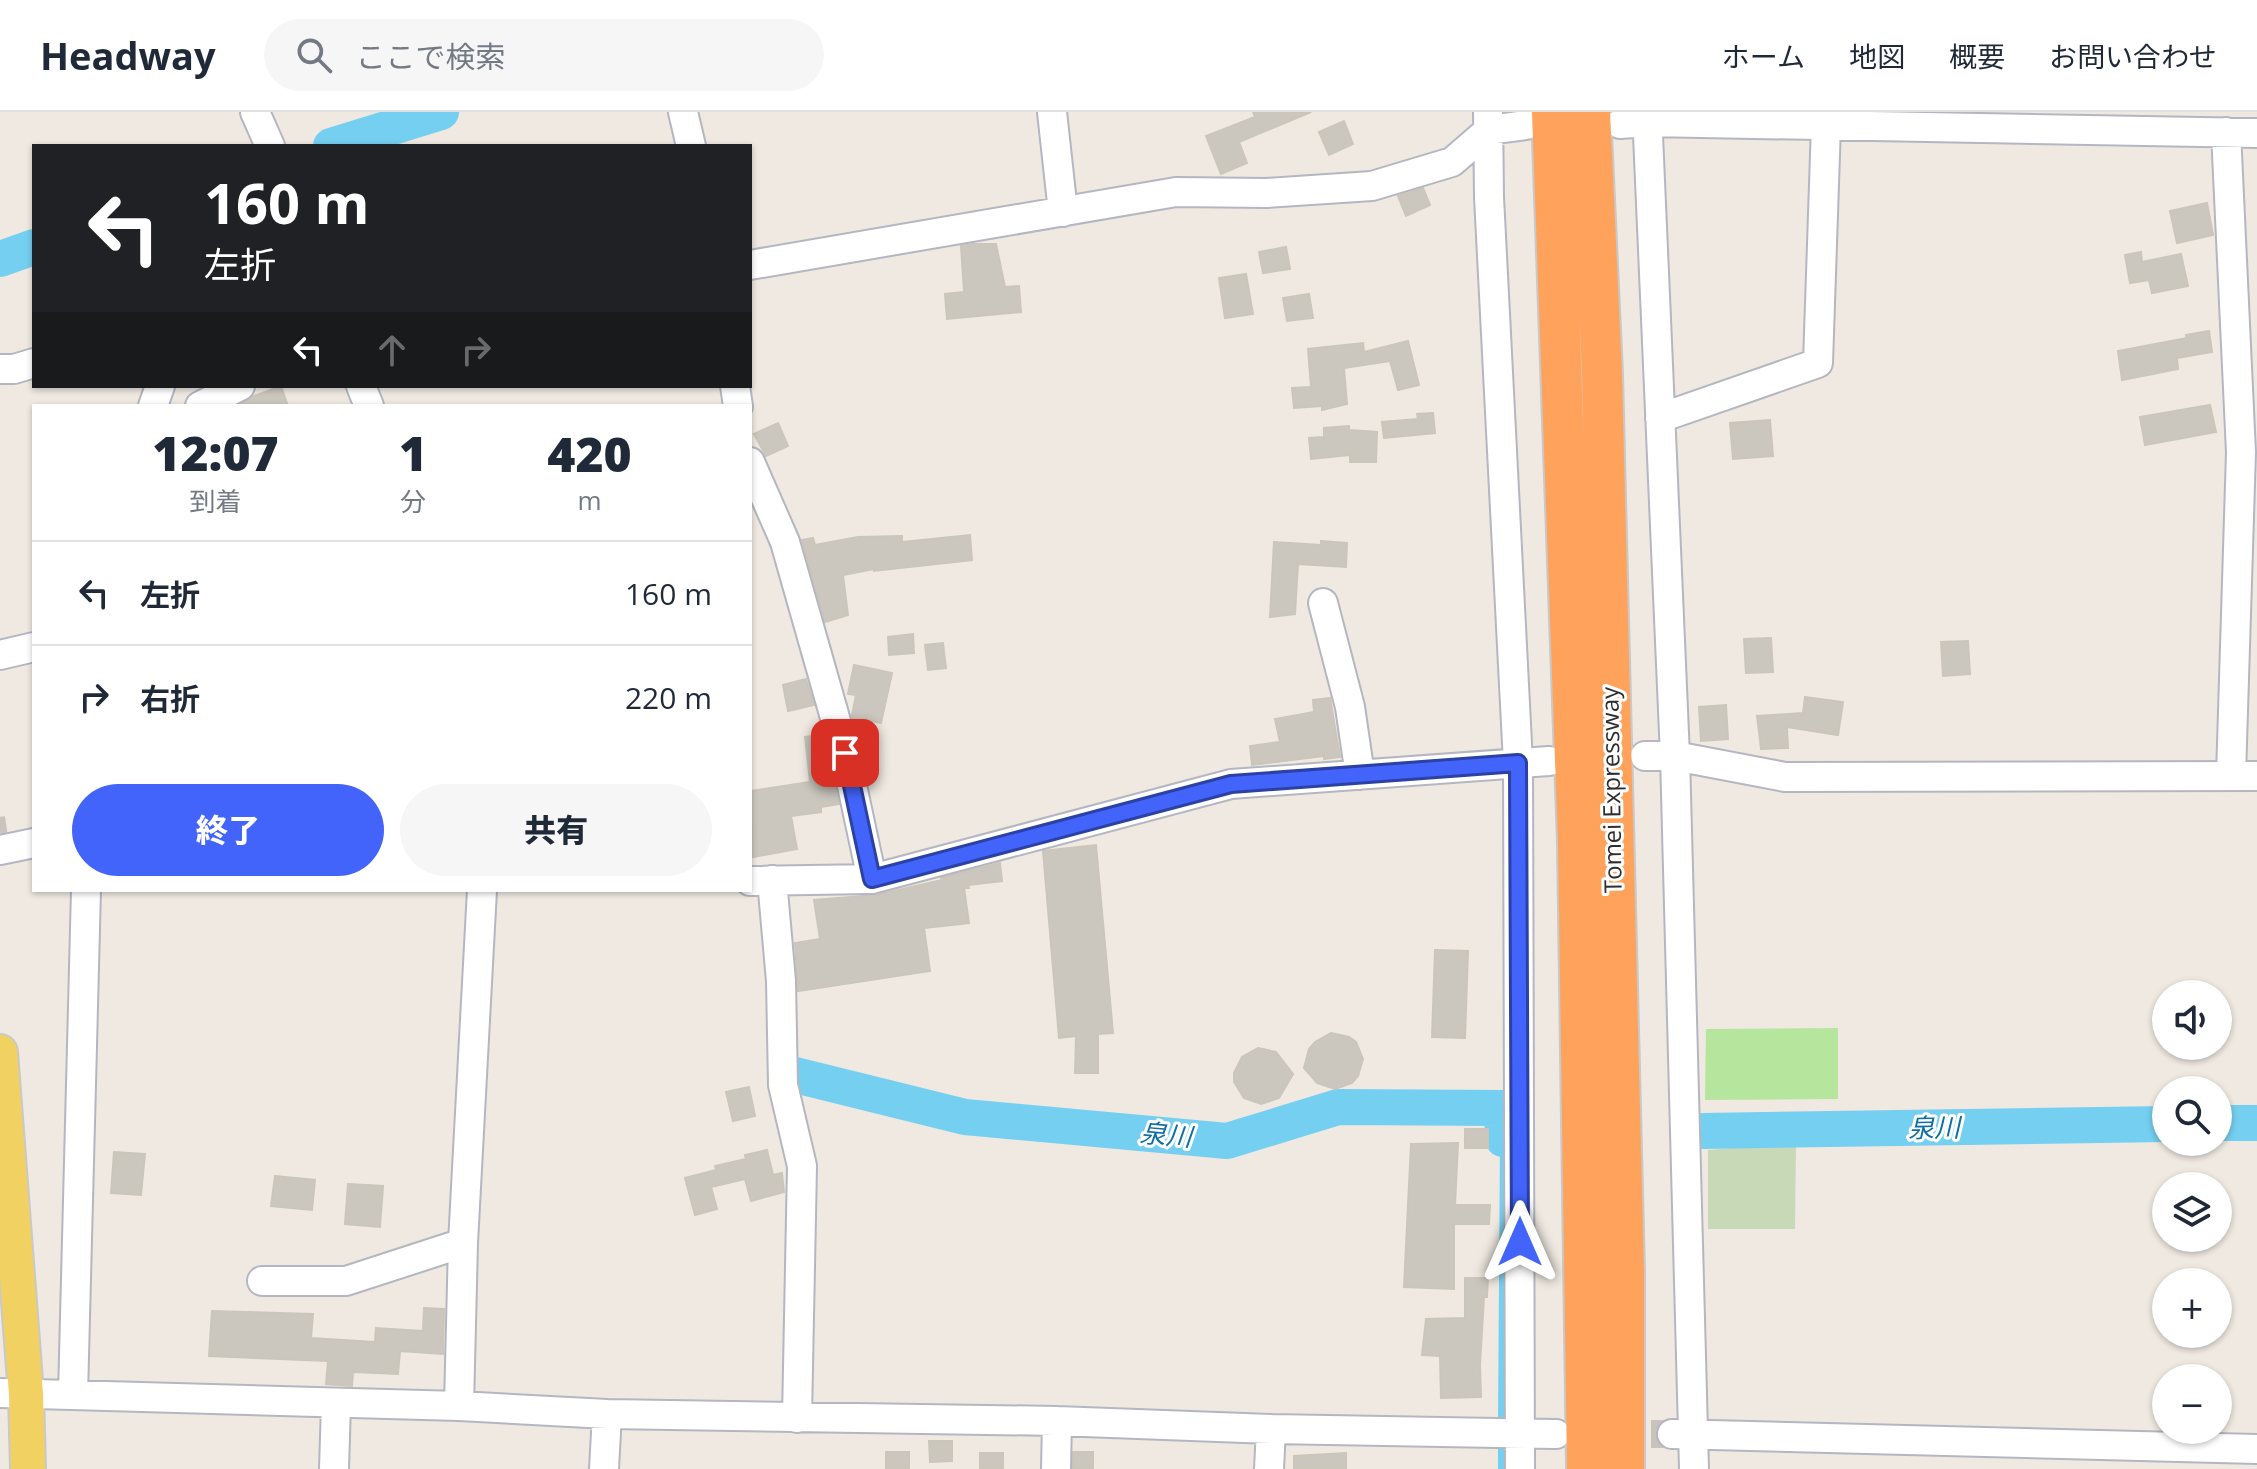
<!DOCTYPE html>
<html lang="ja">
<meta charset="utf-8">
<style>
body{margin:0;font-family:"Open Sans","Noto Sans JP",sans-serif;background:#f6f6f7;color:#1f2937;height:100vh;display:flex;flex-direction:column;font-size:30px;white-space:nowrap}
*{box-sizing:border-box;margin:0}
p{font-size:26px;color:#747a83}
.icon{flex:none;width:44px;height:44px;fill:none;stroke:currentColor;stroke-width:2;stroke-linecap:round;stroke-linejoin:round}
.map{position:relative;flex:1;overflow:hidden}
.sheet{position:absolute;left:32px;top:292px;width:720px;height:488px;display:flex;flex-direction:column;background:#fff;border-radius:0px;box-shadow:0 2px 6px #0004}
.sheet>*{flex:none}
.guide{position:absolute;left:32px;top:32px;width:720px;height:244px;border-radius:0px;box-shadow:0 2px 6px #0004;background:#202124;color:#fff;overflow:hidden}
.tools{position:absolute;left:2152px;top:868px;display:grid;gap:16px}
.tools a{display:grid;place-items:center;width:80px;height:80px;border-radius:50%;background:#fff;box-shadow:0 2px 6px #0004;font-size:40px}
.pin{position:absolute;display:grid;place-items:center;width:68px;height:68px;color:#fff;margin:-34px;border-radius:16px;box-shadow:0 4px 12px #0006}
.me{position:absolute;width:88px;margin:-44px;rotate:0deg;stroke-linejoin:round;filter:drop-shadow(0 0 6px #0008)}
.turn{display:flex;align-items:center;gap:28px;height:168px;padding:0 40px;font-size:36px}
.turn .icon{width:104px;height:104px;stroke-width:2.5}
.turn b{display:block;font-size:56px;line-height:68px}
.lanes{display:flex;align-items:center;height:76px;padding:0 40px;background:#0003;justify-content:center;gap:40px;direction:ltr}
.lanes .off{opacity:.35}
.eta{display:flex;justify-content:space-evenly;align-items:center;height:136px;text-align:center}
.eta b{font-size:48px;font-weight:800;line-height:56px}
.button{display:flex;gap:16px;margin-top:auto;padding:16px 40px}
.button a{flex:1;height:92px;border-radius:48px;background:#4264fb;color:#fff;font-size:32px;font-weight:800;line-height:92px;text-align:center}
.button a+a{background:#f6f6f7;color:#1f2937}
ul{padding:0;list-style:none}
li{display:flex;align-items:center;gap:24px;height:104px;padding:0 40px;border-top:2px solid #e0e1e3}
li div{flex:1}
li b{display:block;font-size:30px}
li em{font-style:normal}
header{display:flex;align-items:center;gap:48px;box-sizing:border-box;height:112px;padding:0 40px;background:#fff;border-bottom:2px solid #e0e1e3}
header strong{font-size:38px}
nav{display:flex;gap:44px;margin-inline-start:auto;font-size:28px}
.search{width:560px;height:72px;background:#f6f6f7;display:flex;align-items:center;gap:20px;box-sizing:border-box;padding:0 28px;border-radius:44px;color:#747a83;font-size:30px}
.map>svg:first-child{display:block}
.green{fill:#b6e59e}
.cemetery{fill:#c8d9b8}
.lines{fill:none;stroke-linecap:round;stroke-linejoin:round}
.stream{stroke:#75cff0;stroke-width:6}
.river{stroke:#75cff0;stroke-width:36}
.building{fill:#cbc7bf;stroke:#cbc5ba;stroke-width:2}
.minor-tunnel{stroke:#c8c4bd;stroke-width:28;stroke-dasharray:28 14;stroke-linecap:butt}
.minor-casing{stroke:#b4b7c1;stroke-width:32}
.major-casing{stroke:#c9c9c9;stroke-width:38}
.highway-casing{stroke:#c9c9c9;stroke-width:44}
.minor{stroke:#fff;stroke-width:28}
.major{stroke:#f2d163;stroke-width:34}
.highway{stroke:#ffa35c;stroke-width:40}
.route-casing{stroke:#2b41a3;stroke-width:20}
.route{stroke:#4264fb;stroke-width:14}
.labels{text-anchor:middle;stroke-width:6;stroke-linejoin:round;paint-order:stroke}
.street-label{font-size:24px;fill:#2e2e2e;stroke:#fff}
.water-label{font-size:26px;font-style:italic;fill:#0d6fa3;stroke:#fff}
</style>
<header>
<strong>Headway</strong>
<div class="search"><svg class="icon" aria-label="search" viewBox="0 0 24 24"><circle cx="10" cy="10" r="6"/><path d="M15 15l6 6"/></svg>ここで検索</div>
<nav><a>ホーム</a><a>地図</a><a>概要</a><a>お問い合わせ</a></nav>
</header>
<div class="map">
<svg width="2257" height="1357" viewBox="0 0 2257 1357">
<rect width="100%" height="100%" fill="#efe9e1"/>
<path class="green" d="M1838,916V987L1705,988L1706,917Z"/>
<path class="cemetery" d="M1796,1031L1795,1117H1708V1038Z"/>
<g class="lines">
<path class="stream" d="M1501,1313L1503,1027
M1501,1357V1329"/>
<path class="river" d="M331,34L441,0
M0,147L34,135
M791,962L965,1005L1227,1029L1338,995L1502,996L1503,1027H1511
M2218,1011H2257
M1703,1019L2166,1012"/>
</g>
<path class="building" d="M1253,0H1311L1239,30L1247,51L1221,62L1206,24L1255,5Z
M1344,9L1353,32L1329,43L1319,20Z
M1423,76L1430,93L1406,104L1398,84Z
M2207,91L2213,123L2177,131L2170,99Z
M972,132H996L1005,175L1019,174L1021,200L947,207L945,182L964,180L961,134Z
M1286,135L1290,157L1263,161L1259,140Z
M2141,140L2142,150L2181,142L2188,174L2152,181L2149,168L2130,171L2125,143Z
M1246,162L1253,202L1225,206L1219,166Z
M1309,182L1313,206L1287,209L1283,186Z
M2209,219L2212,240L2177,246L2178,257L2122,268L2118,239L2187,226L2186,223Z
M1408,229L1419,273L1398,278L1390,249L1344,256L1347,292L1322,298V294L1294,296L1292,276L1311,275L1308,237L1363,231L1364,240Z
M281,274L288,294H238L254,284Z
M2210,293L2216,320L2145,333L2140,305Z
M1433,301L1435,321L1384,326L1382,310L1418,307L1417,302Z
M1770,308L1773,344L1733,347L1730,311Z
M778,311L788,334L766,344L754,322Z
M1349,314V318L1377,320L1376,350H1350V343L1311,347L1309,326L1324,325V316Z
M970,423L972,448L874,459V457L843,463L848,503L825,510L802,428L813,426L815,433L858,425L902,424V430Z
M1321,429L1347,431L1346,455L1298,452L1295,502L1270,505L1274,430L1321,433Z
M913,522L914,541L889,543L888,525Z
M1771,526L1773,560L1746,561L1744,527Z
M1968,529L1970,562L1943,564L1941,530Z
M943,531L946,556L928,558L925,533Z
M854,553L892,561L881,611L867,608L872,645L864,646L852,603L856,583L848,582Z
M806,567L814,593L788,599L783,573Z
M1805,585L1843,590L1838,623L1787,615L1788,636L1761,637L1757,604L1803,601Z
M1330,586L1340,645L1324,647V644L1252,653L1250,634L1280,630L1275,607L1314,600L1313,588Z
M1726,593L1728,627L1701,629L1699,595Z
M822,623L839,692L821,695V700L791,704L797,737L753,745L750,679L810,670L805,625Z
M1096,733L1113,921L1098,922V961H1075L1076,924L1059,926L1043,739Z
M1000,751L1002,769L968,773L969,776H964L969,811L924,816L930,859L798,879L795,831L820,827L814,788L876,783L942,768L941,766Z
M1435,838L1468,839L1465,926L1432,925Z
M1331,921L1349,925L1356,930L1363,947L1358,964L1352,971L1335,977L1317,971L1304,956L1309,937L1315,930Z
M1258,936L1276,940L1293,962L1279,986L1261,992L1244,986L1234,970V961L1242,945Z
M749,975L755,1004L733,1009L726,980Z
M1465,1017H1488V1036H1465Z
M1458,1031L1455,1093H1490L1489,1112H1454V1177L1404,1175L1411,1032Z
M767,1038L773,1063L782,1061L784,1080L751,1089L745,1067L711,1075L717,1097L695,1103L685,1066L716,1058L715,1054L746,1047L745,1043Z
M114,1040L145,1042L141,1083L111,1081Z
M275,1064L315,1068L312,1098L271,1094Z
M348,1072L383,1074L380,1115L345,1112Z
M1465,1166H1488L1487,1185H1484L1480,1253L1481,1285L1441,1286L1440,1244L1422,1243L1426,1207L1465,1206Z
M424,1196L444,1197L443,1242L400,1239L398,1262L353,1260L352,1274L326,1272L328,1249L209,1244L212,1199L313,1202L311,1226L375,1230L376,1216L423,1219Z
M929,1329H952V1349L930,1350Z
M886,1340H909V1357H886Z
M1073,1340H1093V1357H1073Z
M980,1341H1003V1357H980Z
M1346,1341V1357H1294V1344Z"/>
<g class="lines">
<path class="minor-tunnel" d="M0,719L7,718
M1609,1322H1672"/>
<g class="minor-casing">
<path id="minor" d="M255,0L270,34
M683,0L691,34
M1052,0L1063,100
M1488,0L1489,85L1518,651L1520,1357
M1647,0L1675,644L1694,1357
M1620,12L1648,10L2257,21
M2226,20L2241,340L2231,664
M750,153L1176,80L1266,81L1372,74L1452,50L1489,18L1526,13
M0,257H14L34,251
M361,274L369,294
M735,274L738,294
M153,294L160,274
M200,294L240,274
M1660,306L1818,251L1826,13
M750,350L785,430L845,641L872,767
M1323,491L1350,595L1360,663
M0,543L34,535
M1645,644H1675L1785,665L2257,664
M0,738L34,731
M772,768L781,869L783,973L802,1054L797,1306
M750,769L872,767L1231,672L1549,649
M262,1169H346L463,1131
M0,1281L459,1294L607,1302L1057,1309L1271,1317L1556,1322
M73,1283L86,778
M459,1294L463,1131L482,778
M1672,1322L2257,1337
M334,1357L336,1292
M604,1357L607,1302
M1056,1357L1057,1309
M1269,1357L1271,1317"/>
</g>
<g class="major-casing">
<path id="major" d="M0,940L26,1282L28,1357"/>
</g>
<g class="highway-casing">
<path id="highway" d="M1552,0L1578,731L1587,1357
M1590,0L1602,262L1624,1161V1357"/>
</g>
<use href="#minor" class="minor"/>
<use href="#major" class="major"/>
<use href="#highway" class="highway"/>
</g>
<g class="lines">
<g class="route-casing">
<path id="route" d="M845,641L872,767L1231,672L1518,651L1520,1130"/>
</g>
<use href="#route" class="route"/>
</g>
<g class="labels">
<g class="street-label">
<text transform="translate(1612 678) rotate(-91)" y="8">Tomei Expressway</text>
</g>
<g class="water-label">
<text transform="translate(1934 1016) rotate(-1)" y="9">泉川</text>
<text transform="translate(1166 1023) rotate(5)" y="9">泉川</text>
</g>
</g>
</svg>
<div class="tools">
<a><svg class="icon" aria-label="sound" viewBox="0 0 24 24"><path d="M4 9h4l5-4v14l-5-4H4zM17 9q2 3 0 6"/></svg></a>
<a><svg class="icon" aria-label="search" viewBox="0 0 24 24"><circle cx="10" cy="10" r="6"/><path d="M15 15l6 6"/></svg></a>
<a><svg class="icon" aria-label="layers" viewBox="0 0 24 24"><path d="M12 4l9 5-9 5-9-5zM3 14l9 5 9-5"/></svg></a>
<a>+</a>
<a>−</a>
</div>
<div class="pin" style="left:845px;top:641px;background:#d93025"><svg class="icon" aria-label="arrive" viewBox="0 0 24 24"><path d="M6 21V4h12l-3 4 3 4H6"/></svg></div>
<svg class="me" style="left:1520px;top:1130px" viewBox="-20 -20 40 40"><path d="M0-17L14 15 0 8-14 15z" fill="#4264fb" stroke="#fff" stroke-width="4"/></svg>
<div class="guide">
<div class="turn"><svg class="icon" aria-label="left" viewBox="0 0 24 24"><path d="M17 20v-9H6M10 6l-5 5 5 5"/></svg><div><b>160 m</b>左折</div></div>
<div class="lanes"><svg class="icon" aria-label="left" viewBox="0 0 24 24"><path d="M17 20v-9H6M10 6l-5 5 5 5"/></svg><svg class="icon off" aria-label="ahead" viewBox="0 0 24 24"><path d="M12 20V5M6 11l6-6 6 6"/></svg><svg class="icon off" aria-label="right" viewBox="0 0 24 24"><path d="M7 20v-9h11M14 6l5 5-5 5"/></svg></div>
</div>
<section class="sheet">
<div class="eta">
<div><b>12:07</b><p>到着</p></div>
<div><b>1</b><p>分</p></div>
<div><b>420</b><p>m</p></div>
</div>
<ul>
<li><svg class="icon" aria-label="left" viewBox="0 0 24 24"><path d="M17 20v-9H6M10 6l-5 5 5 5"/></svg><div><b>左折</b></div><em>160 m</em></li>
<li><svg class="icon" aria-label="right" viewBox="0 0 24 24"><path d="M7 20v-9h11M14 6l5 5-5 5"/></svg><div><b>右折</b></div><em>220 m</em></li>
</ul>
<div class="button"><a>終了</a><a>共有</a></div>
</section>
</div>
